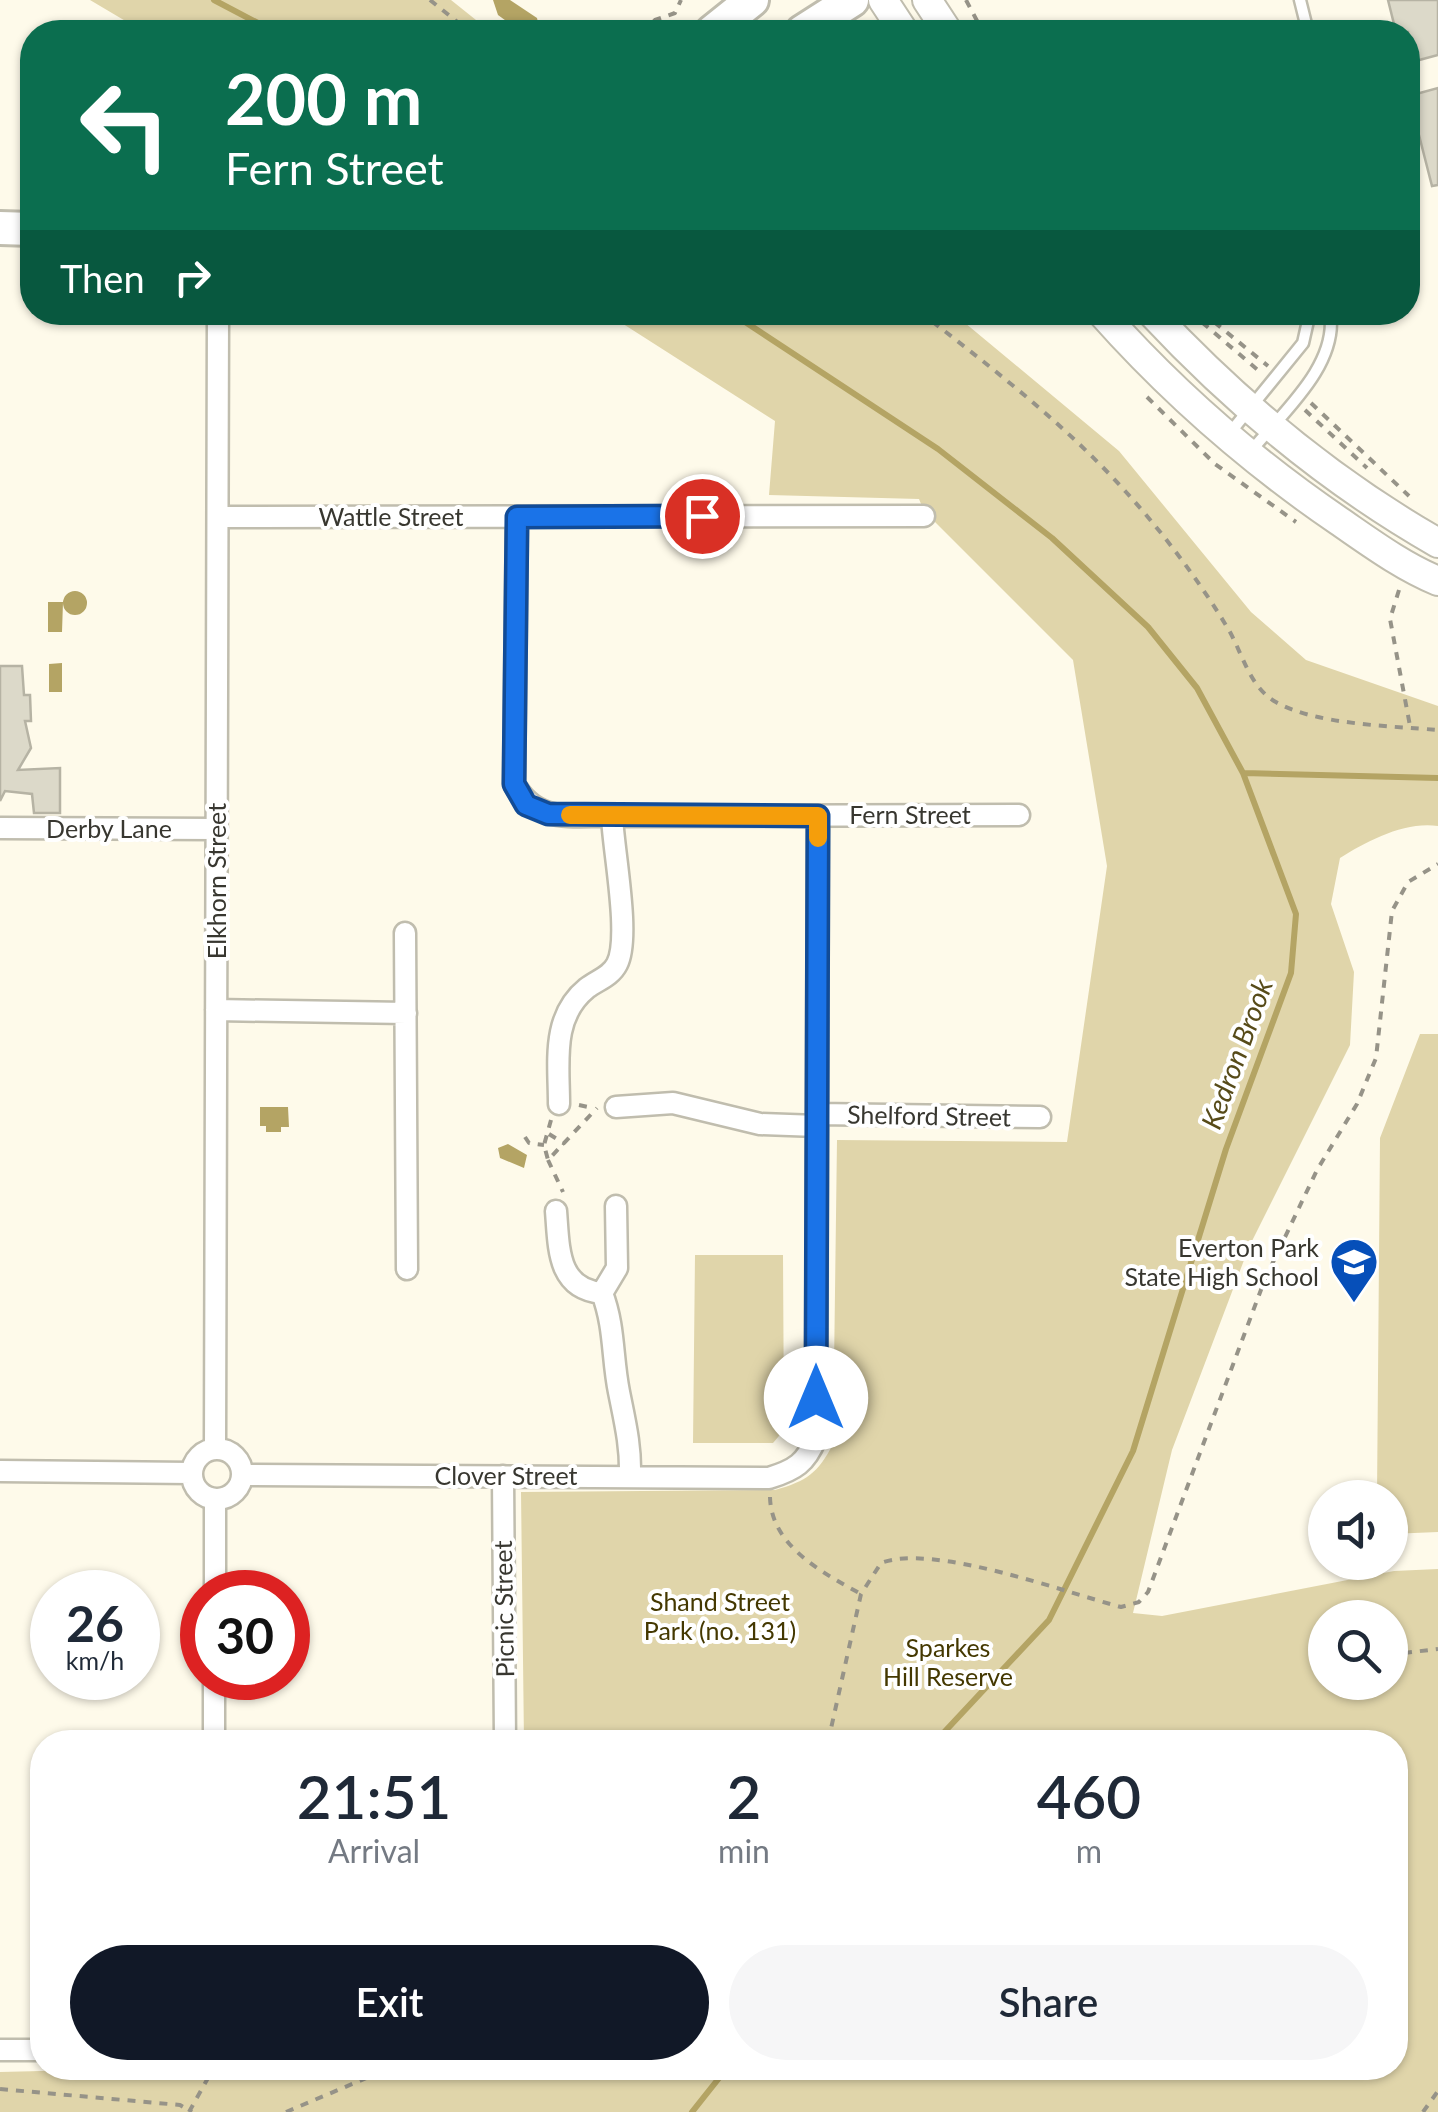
<!DOCTYPE html>
<style>
body{margin:0;font-family:Lato,sans-serif;background:#f6f6f7;color:#1f2937;height:100vh;display:flex;flex-direction:column;font-size:38px;white-space:nowrap}
*{box-sizing:border-box;margin:0}
p{font-size:32px;color:#747a83}
.icon{flex:none;width:55px;height:55px;fill:none;stroke:currentColor;stroke-width:2;stroke-linecap:round;stroke-linejoin:round}
.map{position:relative;flex:1;overflow:hidden}
.sheet{position:absolute;left:30px;top:1730px;width:1378px;height:350px;display:flex;flex-direction:column;background:#fff;border-radius:40px;box-shadow:0 2px 8px #0004}
.sheet>*{flex:none}
.guide{position:absolute;left:20px;top:20px;width:1400px;height:305px;border-radius:40px;box-shadow:0 2px 8px #0004;background:#0b6e4f;color:#fff;overflow:hidden}
.controls{position:absolute;left:1308px;top:1480px;display:grid;gap:20px}
.controls a{display:grid;place-items:center;width:100px;height:100px;border-radius:50%;background:#fff;box-shadow:0 2px 8px #0004;font-size:50px}
.speed{position:absolute;left:30px;top:1570px;display:flex;gap:20px;font-size:50px;font-weight:700;text-align:center}
.speed>*{display:grid;place-content:center;width:130px;height:130px;border-radius:50%;background:#fff;box-shadow:0 2px 8px #0004;line-height:1}
.speed small{font-size:25px;font-weight:400}
.speed .limit{border:15px solid #d22;background:#fff;color:#111}
.pin{position:absolute;display:grid;place-items:center;width:85px;height:85px;color:#fff;margin:-42px;border:5px solid #fff;border-radius:50%;box-shadow:0 2px 10px #0007}
.me{position:absolute;width:110px;margin:-55px;rotate:0deg;stroke-linejoin:round;filter:drop-shadow(0 0 8px #0008)}
.turn{display:flex;align-items:center;gap:35px;height:210px;padding:0 40px;font-size:45px}
.turn .icon{width:130px;height:130px;stroke-width:2.5}
.turn b{display:block;font-size:70px;line-height:85px}
.then{display:flex;align-items:center;height:95px;padding:0 40px;background:#0003;gap:20px;font-size:38px}
.eta{display:flex;justify-content:space-evenly;align-items:center;height:170px;text-align:center}
.eta b{font-size:60px;font-weight:600;line-height:70px}
.cta{display:flex;gap:20px;margin-top:auto;padding:20px 40px}
.cta a{flex:1;height:115px;border-radius:60px;background:#111827;color:#fff;font-size:40px;font-weight:600;line-height:115px;text-align:center}
.cta a+a{background:#f6f6f7;color:#1f2937}
.map>svg:first-child{display:block}
.green{fill:#e0d5aa;fill-rule:evenodd}
.water{fill:#b4a464}
.lines{fill:none;stroke-linecap:round;stroke-linejoin:round}
.stream{stroke:#b4a464;stroke-width:6}
.building{fill:#dcd9c9;stroke:#b6b3a4;stroke-width:2.5}
.service-casing{stroke:#c0bdae;stroke-width:15}
.minor-casing{stroke:#c0bdae;stroke-width:25}
.secondary-casing{stroke:#c0bdae;stroke-width:32}
.trunk-casing{stroke:#c0bdae;stroke-width:38}
.path{stroke:#969388;stroke-width:4;stroke-dasharray:8 8;stroke-linecap:butt}
.service{stroke:#fff;stroke-width:10}
.minor{stroke:#fff;stroke-width:20}
.secondary{stroke:#fff;stroke-width:28}
.trunk{stroke:#fff;stroke-width:32}
.route-casing{stroke:#114b97;stroke-width:25}
.route{stroke:#1a73e8;stroke-width:18}
.slow{stroke:#f59e0b;stroke-width:18}
.labels{text-anchor:middle;stroke-width:8;stroke-linejoin:round;paint-order:stroke}
.street-label{font-size:25px;fill:#383730;stroke:#fff}
.poi-label{font-size:25px;fill:#383730;stroke:#fff;text-anchor:end}
.park-label{font-size:25px;fill:#443801;stroke:#fff}
.water-label{font-size:28px;font-style:italic;fill:#574b19;stroke:#fff}
</style>
<div class="map">
<svg width="1438" height="2112" viewBox="0 0 1438 2112">
<rect width="100%" height="100%" fill="#fefaea"/>
<path class="green" d="M90,0H451L491,32H144Z
M606,313H953L1119,451L1251,612L1306,660L1438,706V826C1405,821 1367,841 1340,858L1331,904L1354,972L1350,1045L1249,1247L1172,1450L1133,1613L1162,1616L1394,1571L1438,1569V2112H0V2072L165,2068H1395V1742H524L521,1492L775,1490C807,1481 818,1473 833,1444L837,1140L1067,1142L1107,866L1073,660L924,511L919,499L769,495L775,421ZM1325,1618H1390V1682H1325Z
M1420,1034H1438V1532L1390,1534V1498L1377,1497L1380,1138Z
M695,1255H783L784,1430L773,1443H693Z"/>
<path class="water" d="M493,0H510L537,18L540,31L521,32L498,15Z
M63 603a12 12 0 1 1 24 0a12 12 0 1 1-24 0Z
M48,602H63L62,632H48Z
M62,663V692H49V664Z
M260,1107H288L289,1127H281V1132H266V1126H260Z
M508,1144L527,1155L524,1168L500,1158L498,1148Z"/>
<g class="lines">
<path class="stream" d="M214,0L275,32
M730,312L938,449L1052,538L1148,627L1197,688L1243,773L1296,914L1291,973L1226,1149L1133,1451L1049,1620L935,1742
M1244,773L1438,778
M692,2112L727,2068"/>
</g>
<path class="building" d="M1388,0H1438V55L1408,63V32H1396Z
M1438,88V185L1432,186L1409,96Z
M0,666H22L24,695H30L31,721H25L31,748L18,770L60,768V813H34L32,794L5,791L0,801Z"/>
<g class="lines">
<g class="service-casing">
<path id="service" d="M1300,0L1308,32
M1229,434L1303,343L1310,312
M1252,450C1282,413 1339,365 1330,312"/>
</g>
<g class="minor-casing">
<path id="minor" d="M218,517L924,516
M517,517L514,784C537,824 571,815 612,816L1019,815
M0,828L217,829
M405,933L407,1269
M216,1010L406,1013
M559,1104C559,1062 551,1017 587,988C598,980 611,976 617,964C631,937 613,849 612,816
M616,1107L673,1103L760,1124L817,1126
M817,1114L1040,1117
M556,1211C559,1248 557,1289 602,1293C615,1327 612,1358 619,1392C625,1422 631,1446 630,1477
M602,1293L617,1268L616,1206
M192 1474a25 25 0 1 1 50 0a25 25 0 1 1-50 0Z
M215,1449L218,312
M0,1471L191,1473
M242,1475L769,1478C795,1470 806,1463 816,1438L818,816
M503,1476L505,1742
M215,1500V1592
M214,1742V1678
M0,2050H42"/>
</g>
<g class="secondary-casing">
<path id="secondary" d="M883,0L904,32
M927,0L948,32
M1101,312C1172,392 1251,461 1339,521C1371,543 1402,566 1438,581
M1151,312C1235,402 1331,482 1438,543"/>
</g>
<g class="trunk-casing">
<path id="trunk" d="M712,32L752,0
M802,32L852,0
M0,228L32,229"/>
</g>
<path class="path" d="M430,0L470,32
M966,0L983,32
M642,32L655,20L675,13L681,0
M676,32L685,26
M920,312C991,367 1066,425 1126,492C1164,534 1201,583 1230,632C1243,656 1250,686 1274,701C1314,725 1392,726 1438,730
M1190,312L1259,371
M1202,312L1268,366
M1147,397L1215,464L1296,522
M1311,403L1409,496
M1305,410L1367,468
M1399,590L1390,619L1410,726
M579,1105L593,1108
M551,1120L544,1145L548,1160L597,1108
M549,1134L565,1144
M525,1137L529,1143L544,1145
M548,1160L563,1192
M770,1497C771,1546 823,1573 861,1594
M1404,1653L1438,1649
M828,1742L861,1594L881,1563C933,1543 1064,1592 1121,1607L1139,1602L1148,1592L1265,1279L1317,1170L1357,1104L1376,1058L1392,911L1408,882L1438,864
M0,2089L180,2105L192,2112
M189,2112L208,2078L207,2068
M286,2112L390,2068
M1423,2112L1438,2091"/>
<use href="#service" class="service"/>
<use href="#minor" class="minor"/>
<use href="#secondary" class="secondary"/>
<use href="#trunk" class="trunk"/>
</g>
<g class="lines">
<g class="route-casing">
<path id="route" d="M702,516L517,517L514,784L526,805L548,814L818,816L816,1398"/>
</g>
<use href="#route" class="route"/>
<path class="slow" d="M570,815L818,816V838"/>
</g>
<defs>
<g id="school-pin" transform="scale(2.5)"><path d="M0 17L-7.5 6A9.5 9.5 0 1 1 7.5 6Z" fill="#064fb9" stroke="#fff"/><path d="M0-5L7-2L0 1L-7-2ZM-4 1L0 2.5L4 1V4Q0 6-4 4Z" fill="#fff"/></g>
</defs>
<g fill-rule="evenodd">
<use href="#school-pin" x="1354" y="1262"/>
</g>
<g class="labels">
<g class="street-label">
<text x="391" y="526">Wattle Street</text>
<text x="910" y="824">Fern Street</text>
<text x="109" y="838">Derby Lane</text>
<text transform="translate(217 881) rotate(-90)" y="9">Elkhorn Street</text>
<text transform="translate(929 1116) rotate(1)" y="9">Shelford Street</text>
<text x="506" y="1485">Clover Street</text>
<text transform="translate(504 1609) rotate(-91)" y="9">Picnic Street</text>
</g>
<g class="poi-label">
<text x="1319" y="1257">Everton Park<tspan x="1319" dy="29">State High School</tspan></text>
</g>
<g class="park-label">
<text x="720" y="1611">Shand Street<tspan x="720" dy="29">Park (no. 131)</tspan></text>
<text x="948" y="1657">Sparkes<tspan x="948" dy="29">Hill Reserve</tspan></text>
</g>
<g class="water-label">
<text transform="translate(1237 1054) rotate(-70)" y="10">Kedron Brook</text>
</g>
</g>
</svg>
<div class="controls">
<a><svg class="icon" aria-label="sound" viewBox="0 0 24 24"><path d="M4 9h4l5-4v14l-5-4H4zM17 9q2 3 0 6"/></svg></a>
<a><svg class="icon" aria-label="search" viewBox="0 0 24 24"><circle cx="10" cy="10" r="6"/><path d="M15 15l6 6"/></svg></a>
</div>
<div class="speed"><div>26<small>km/h</small></div><div class="limit">30</div></div>
<div class="pin" style="left:702px;top:516px;background:#d93025"><svg class="icon" aria-label="arrive" viewBox="0 0 24 24"><path d="M6 21V4h12l-3 4 3 4H6"/></svg></div>
<svg class="me" style="left:816px;top:1398px" viewBox="-20 -20 40 40"><circle r="19" fill="#fff"/><path d="M0-13L10 11 0 6-10 11z" fill="#1a73e8"/></svg>
<div class="guide">
<div class="turn"><svg class="icon" aria-label="left" viewBox="0 0 24 24"><path d="M17 20v-9H6M10 6l-5 5 5 5"/></svg><div><b>200 m</b>Fern Street</div></div>
<div class="then">Then<svg class="icon" aria-label="right" viewBox="0 0 24 24"><path d="M7 20v-9h11M14 6l5 5-5 5"/></svg></div>
</div>
<section class="sheet">
<div class="eta">
<div><b>21:51</b><p>Arrival</p></div>
<div><b>2</b><p>min</p></div>
<div><b>460</b><p>m</p></div>
</div>
<div class="cta"><a>Exit</a><a>Share</a></div>
</section>
</div>
